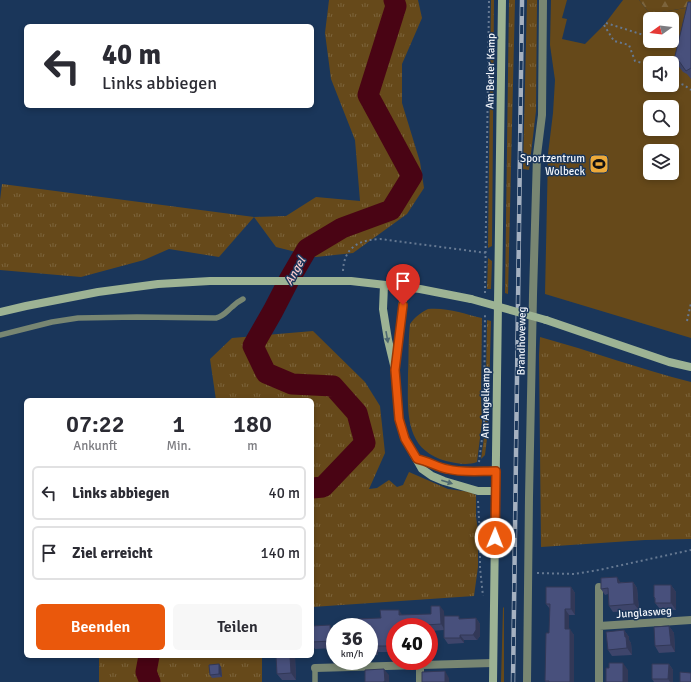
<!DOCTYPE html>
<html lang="de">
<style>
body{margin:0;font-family:Signika,sans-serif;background:#f7f7f7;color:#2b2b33;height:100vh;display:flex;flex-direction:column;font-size:15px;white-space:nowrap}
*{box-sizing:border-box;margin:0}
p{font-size:13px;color:#7c7c81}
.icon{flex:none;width:22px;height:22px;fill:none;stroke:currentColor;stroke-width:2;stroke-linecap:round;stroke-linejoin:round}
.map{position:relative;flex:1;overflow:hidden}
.panel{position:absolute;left:24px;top:398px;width:290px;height:260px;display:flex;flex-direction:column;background:#fff;border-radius:6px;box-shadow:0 2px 6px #0003}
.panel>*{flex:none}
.hud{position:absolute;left:24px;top:24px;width:290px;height:84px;border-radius:6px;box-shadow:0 2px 6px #0003;background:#fff;color:#2b2b33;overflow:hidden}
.needle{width:26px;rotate:255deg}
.controls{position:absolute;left:643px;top:12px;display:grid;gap:8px}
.controls a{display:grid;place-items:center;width:36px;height:36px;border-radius:6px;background:#fff;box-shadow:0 2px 6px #0003;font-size:20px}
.speed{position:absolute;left:326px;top:618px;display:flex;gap:8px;font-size:20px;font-weight:700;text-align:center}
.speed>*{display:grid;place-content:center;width:52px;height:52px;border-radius:50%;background:#fff;box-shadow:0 2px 6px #0003;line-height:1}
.speed small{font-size:10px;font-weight:400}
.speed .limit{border:6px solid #d22;background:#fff;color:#111}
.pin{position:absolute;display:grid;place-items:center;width:34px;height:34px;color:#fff;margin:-41px -17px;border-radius:50% 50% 50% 0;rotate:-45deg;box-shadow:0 0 4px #0007}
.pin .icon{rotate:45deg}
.me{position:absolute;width:44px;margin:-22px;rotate:1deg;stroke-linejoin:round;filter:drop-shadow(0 0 3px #0008)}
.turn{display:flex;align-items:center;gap:14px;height:84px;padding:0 12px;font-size:18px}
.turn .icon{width:52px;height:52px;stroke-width:2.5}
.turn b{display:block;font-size:28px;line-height:34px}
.eta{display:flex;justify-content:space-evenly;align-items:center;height:68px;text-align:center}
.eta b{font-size:24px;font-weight:600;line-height:28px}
.primary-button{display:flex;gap:8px;margin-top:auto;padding:8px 12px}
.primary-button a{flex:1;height:46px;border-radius:6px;background:#ea580c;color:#fff;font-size:16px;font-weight:600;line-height:46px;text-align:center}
.primary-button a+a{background:#f7f7f7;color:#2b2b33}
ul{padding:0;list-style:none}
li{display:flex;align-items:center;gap:12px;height:54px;margin:0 8px 6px;padding:0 4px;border:2px solid #e1e1e2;border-radius:6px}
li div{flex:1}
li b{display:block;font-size:15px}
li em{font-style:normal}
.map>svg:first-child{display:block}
.grass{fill:url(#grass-tufts)}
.forest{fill:url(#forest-firs)}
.garden{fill:#66491a;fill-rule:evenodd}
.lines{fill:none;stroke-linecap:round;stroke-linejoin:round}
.river{stroke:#490414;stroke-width:21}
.path{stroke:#667992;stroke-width:2;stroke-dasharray:2 3;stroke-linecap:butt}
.lane{stroke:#788672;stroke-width:5.5}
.street{stroke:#788672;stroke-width:8}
.secondary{stroke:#9db394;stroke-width:8}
.rail-casing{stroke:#a5b1c1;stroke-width:4.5}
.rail{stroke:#1a365a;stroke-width:3;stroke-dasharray:9;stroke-linecap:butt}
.secondary-bridge{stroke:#9db394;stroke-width:8}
.wall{fill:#3e456b}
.shaded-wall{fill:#323857}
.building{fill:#48507c;stroke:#323857}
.oneway{fill:#4e6871}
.route-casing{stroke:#983908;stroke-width:10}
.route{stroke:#ea580c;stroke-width:7}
.labels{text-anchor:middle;stroke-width:3;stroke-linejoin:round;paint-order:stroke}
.street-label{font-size:11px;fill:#f2f5fa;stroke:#1a365a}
.poi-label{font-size:11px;fill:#f2f5fa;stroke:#1a365a;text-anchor:end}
.water-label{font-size:12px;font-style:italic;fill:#f8cbcc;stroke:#1a365a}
</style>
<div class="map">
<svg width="691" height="682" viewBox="0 0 691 682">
<defs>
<pattern id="grass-tufts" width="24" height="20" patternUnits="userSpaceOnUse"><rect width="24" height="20" fill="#66491a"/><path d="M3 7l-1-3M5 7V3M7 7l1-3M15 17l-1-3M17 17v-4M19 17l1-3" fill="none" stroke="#7c643c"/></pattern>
<pattern id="forest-firs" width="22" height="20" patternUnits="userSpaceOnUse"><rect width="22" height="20" fill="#66491a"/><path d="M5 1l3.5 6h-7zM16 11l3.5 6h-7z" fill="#7c643c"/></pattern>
</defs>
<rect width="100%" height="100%" fill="#1a365a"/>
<path class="grass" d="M329,0H418L422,18L402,64V103L420,162L424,188L407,214L353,253L316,257L276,247L254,217L219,257L169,249L144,260L81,277L0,270V200L2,184L254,217L286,216L316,197L360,201L355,140L331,79L325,33Z
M491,0H494L492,246L488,248Z
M509,0H515L508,294L505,293Z
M527,0H537L536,111L529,170L523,169Z
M488,258L492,261L491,289H487Z
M428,309C446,307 465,314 482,318L481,397L482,422L477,462C466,466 456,463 446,461C403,449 408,410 408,374C409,357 408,341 410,324C415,317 420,313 428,309Z
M487,320L491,321L488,430L485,455L481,459L485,430Z
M313,331L365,382L380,406L385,453L369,489L377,488L389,480L397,487L403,485L409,472L448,489L470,492L476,495V517L478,530V567L474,596L312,607V400H216L210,359L232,338Z
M540,337C591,351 640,369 691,382V539L645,540L541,547L539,355Z
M504,607V682H501L503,608Z
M99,656H262V682H99Z"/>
<path class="forest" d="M639,0H691V7L650,14Z"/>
<path class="garden" d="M551,0H567L562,18L567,19L562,39L585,44L604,25L623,0H639L650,14L691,7V338L545,294L548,154L553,113L555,80L550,45ZM650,19H672V41H650ZM650,63H672V85H650ZM650,107H672V129H650ZM650,151H672V173H650Z"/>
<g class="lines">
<path class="river" d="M312,488L323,487L365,443L357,413L333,386L292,384L266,373L253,346L273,311L289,280L307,249L342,228L391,210L412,176L368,95L396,6L394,0
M149,656L146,672L150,682"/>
<path class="path" d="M606,23L650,37
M604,25L614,41L629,45L635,61L650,65
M663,41L679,46
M672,81L684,85L691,90
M343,271C344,247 359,240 380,239L487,253
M485,293L489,0
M687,321L691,303
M479,462L484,423L485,313
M478,501L480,537V568L483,596
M537,573L574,574L599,570L691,550"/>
<path class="lane" d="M0,335L52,322L78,318L137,317L216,318C224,316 226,312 232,307C235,304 239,301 243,299
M315,682V668"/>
<path class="street" d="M599,626L691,620
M420,665V682
M315,668L493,663
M527,682L529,497L533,295L537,155L542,115L543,0
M599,682V587"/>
<path class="secondary" d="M384,285L383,309L388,340L394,365
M404,287L402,314L395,370L399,419L405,439L422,469L432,476L444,481L478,491H496
M0,312L26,306L98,292L158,284L210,281H351L420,289L471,299
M546,320L669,362L691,367
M417,459C428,461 437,467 447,469C461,473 481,471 496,471
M493,682L502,0"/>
<g class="rail-casing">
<path id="rail" d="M513,682L522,0"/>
</g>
<use href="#rail" class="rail"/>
<path class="secondary-bridge" d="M471,299L546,320"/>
</g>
<path class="wall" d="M691,2V79L687,74L683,72L674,60Z
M621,582H633L637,588L639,610L613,612L609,606L608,594L605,595L601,589Z
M671,585L676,592V610L660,609L655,603V600L654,597Z
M571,587L575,593V615H569V629L574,635V682H546L545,681L549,633L550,609L546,604Z
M444,611V616L462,619L476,618L480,624V636L477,640H464V643L448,644L444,638V630L429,631V627H395V652H378V655H369V627L381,618L402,615L431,614Z
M312,623V626L334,632L335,648L315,649L312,645Z
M669,626L674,633L675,652L659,653L655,646Z
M624,630L629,637V640L631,643L632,655L612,656L608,650Z
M295,656L296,680H282L277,674Z
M219,664L221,667L222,677L212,678L210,675Z
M669,664L673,670V682H654L652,679Z"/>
<path class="shaded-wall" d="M617,577L621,583H618Z
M633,582L637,588L639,610L634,604Z
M671,585L676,592V610L671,603Z
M571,587L575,593V615L571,609Z
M440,606L444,611L445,630L441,624Z
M565,609L569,615V635L565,629Z
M399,610L403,616L399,615Z
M476,618L480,624V636L477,640L473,635Z
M330,625L334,632L335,647L331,641Z
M669,626L674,633L675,652L671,645Z
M570,629L574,635V682H570Z
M624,630L629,637V640L631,643L632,655L627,648L625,637Z
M460,635L464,640V643L460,638Z
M392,639L395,644V650L392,646Z
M374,646L378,652V655L374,649Z
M290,656H295L296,680L291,673Z
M623,663L628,670V682H623Z
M219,664L221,667L222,677L219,674Z
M669,664L673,670V682H670L668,679Z
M384,669L389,675V682H386L385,681Z
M445,671L449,678V682H445Z"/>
<path class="building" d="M688,2H691V68L686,71L679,61L674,60Z
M617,577L618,583L633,582L634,604L609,606L608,588L601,589V578Z
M654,585H671V603H655V598L654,597Z
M546,587H571V609H565V629H570V682H549V681H545L546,633H549L550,604H546Z
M431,606H440L441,624L395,627V639H392V646H374V649L369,650V627H356V619L381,618L380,610H399V615L431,614Z
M444,616H459V619L476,618V630L473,635H460V638H444Z
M330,625L331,641L312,642V626Z
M669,626L671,645L655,646L654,627Z
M624,630L625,637H626L627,648L608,650L606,632Z
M276,656H290L291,673L277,674Z
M609,663H623V682H606V668H609Z
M219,664V674L210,675L209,665Z
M652,664H669L668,679H652Z
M384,669L385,681H384V682H365V670Z
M445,671V682H422V672Z
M680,672L691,673V682H680Z"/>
<defs><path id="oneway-solid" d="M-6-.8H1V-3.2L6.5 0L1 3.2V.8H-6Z"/></defs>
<g class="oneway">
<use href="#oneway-solid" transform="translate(387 337) rotate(80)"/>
<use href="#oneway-solid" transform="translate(447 482) rotate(18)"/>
</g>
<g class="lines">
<g class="route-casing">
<path id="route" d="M403,305L395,370L399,419L405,439L417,459C428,461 437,467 447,469C462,473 480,471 496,471L495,538"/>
</g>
<use href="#route" class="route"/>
</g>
<defs>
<g id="stadium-square" transform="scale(1)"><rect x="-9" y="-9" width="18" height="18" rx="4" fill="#eca93a" stroke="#1a365a"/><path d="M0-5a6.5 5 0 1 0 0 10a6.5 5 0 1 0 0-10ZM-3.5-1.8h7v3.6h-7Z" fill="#111"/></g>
</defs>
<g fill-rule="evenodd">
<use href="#stadium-square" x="599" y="164"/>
</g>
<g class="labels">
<g class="street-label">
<text transform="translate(490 71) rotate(-89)" y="4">Am Berler Kamp</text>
<text transform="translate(521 341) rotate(-89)" y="4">Brandhoveweg</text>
<text transform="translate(485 403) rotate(-89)" y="4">Am Angelkamp</text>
<text transform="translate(644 612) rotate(-4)" y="4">Junglasweg</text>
</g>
<g class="poi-label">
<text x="585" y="162">Sportzentrum<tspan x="585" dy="13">Wolbeck</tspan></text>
</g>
<g class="water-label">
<text transform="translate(295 271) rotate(-61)" y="4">Angel</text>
</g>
</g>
</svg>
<div class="controls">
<a><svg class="needle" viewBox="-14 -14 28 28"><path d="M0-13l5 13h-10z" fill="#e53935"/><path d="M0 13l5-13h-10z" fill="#7c7c81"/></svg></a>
<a><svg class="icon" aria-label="sound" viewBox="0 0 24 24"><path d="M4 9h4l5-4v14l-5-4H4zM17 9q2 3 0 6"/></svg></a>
<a><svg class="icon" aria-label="search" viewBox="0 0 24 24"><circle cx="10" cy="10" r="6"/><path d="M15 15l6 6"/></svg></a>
<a><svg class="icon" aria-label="layers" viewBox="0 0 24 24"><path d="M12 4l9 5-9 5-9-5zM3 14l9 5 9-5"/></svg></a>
</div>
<div class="speed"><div>36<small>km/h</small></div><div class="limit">40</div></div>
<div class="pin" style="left:403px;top:305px;background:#d93025"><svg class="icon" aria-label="arrive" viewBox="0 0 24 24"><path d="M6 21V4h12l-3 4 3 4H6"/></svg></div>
<svg class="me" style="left:495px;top:538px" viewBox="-20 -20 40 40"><circle r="17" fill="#ea580c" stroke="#fff" stroke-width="3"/><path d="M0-11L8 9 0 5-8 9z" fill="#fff"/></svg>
<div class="hud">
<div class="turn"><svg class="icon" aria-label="left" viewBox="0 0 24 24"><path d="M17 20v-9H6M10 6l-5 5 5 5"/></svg><div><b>40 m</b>Links abbiegen</div></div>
</div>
<section class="panel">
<div class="eta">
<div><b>07:22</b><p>Ankunft</p></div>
<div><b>1</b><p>Min.</p></div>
<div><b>180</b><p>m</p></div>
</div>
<ul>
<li><svg class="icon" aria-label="left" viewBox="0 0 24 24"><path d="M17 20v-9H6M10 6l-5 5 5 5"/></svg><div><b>Links abbiegen</b></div><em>40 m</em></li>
<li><svg class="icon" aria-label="arrive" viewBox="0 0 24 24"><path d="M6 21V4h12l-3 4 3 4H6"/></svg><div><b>Ziel erreicht</b></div><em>140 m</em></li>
</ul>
<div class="primary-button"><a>Beenden</a><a>Teilen</a></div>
</section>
</div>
